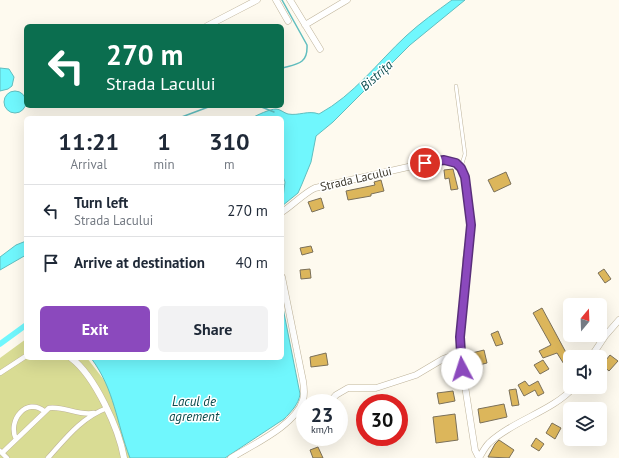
<!DOCTYPE html>
<meta charset="utf-8">
<style>
body{margin:0;font-family:"PT Sans",sans-serif;background:#f2f2f3;color:#1f2937;height:100vh;display:flex;flex-direction:column;font-size:15px;white-space:nowrap}
*{box-sizing:border-box;margin:0}
p{font-size:13px;color:#747a83}
.icon{flex:none;width:22px;height:22px;fill:none;stroke:currentColor;stroke-width:2;stroke-linecap:round;stroke-linejoin:round}
.map{position:relative;flex:1;overflow:hidden}
.panel{position:absolute;left:24px;top:116px;width:260px;height:244px;display:flex;flex-direction:column;background:#fff;border-radius:6px;box-shadow:0 4px 16px #0002}
.panel>*{flex:none}
.banner{position:absolute;left:24px;top:24px;width:260px;height:84px;border-radius:6px;box-shadow:0 4px 16px #0002;background:#0b6e4f;color:#fff;overflow:hidden}
.needle{width:26px;rotate:19deg}
.buttons{position:absolute;left:563px;top:298px;display:grid;gap:8px}
.buttons a{display:grid;place-items:center;width:44px;height:44px;border-radius:6px;background:#fff;box-shadow:0 4px 16px #0002;font-size:20px}
.speed{position:absolute;left:296px;top:394px;display:flex;gap:8px;font-size:20px;font-weight:700;text-align:center}
.speed>*{display:grid;place-content:center;width:52px;height:52px;border-radius:50%;background:#fff;box-shadow:0 4px 16px #0002;line-height:1}
.speed small{font-size:10px;font-weight:400}
.speed .limit{border:6px solid #d22;background:#fff;color:#111}
.pin{position:absolute;display:grid;place-items:center;width:34px;height:34px;color:#fff;margin:-17px;border:2px solid #fff;border-radius:50%;box-shadow:0 1px 4px #0007}
.me{position:absolute;width:44px;margin:-22px;rotate:355deg;stroke-linejoin:round;filter:drop-shadow(0 0 3px #0008)}
.turn{display:flex;align-items:center;gap:14px;height:84px;padding:0 16px;font-size:18px}
.turn .icon{width:52px;height:52px;stroke-width:2.5}
.turn b{display:block;font-size:28px;line-height:34px}
.eta{display:flex;justify-content:space-evenly;align-items:center;height:68px;text-align:center}
.eta b{font-size:24px;font-weight:800;line-height:28px}
.button{display:flex;gap:8px;margin-top:auto;padding:8px 16px}
.button a{flex:1;height:46px;border-radius:6px;background:#8b49bd;color:#fff;font-size:16px;font-weight:800;line-height:46px;text-align:center}
.button a+a{background:#f2f2f3;color:#1f2937}
ul{padding:0;list-style:none}
li{display:flex;align-items:center;gap:12px;height:52px;padding:0 16px;border-top:1px solid #e0e1e3}
li div{flex:1}
li b{display:block;font-size:15px}
li em{font-style:normal}
.map>svg:first-child{display:block}
.green{fill:#d9dc94}
.water{fill:#70f7fd;stroke:#61bebf}
.lines{fill:none;stroke-linecap:round;stroke-linejoin:round}
.stream{stroke:#61bebf;stroke-width:1.5}
.canal{stroke:#70f7fd;stroke-width:5.5}
.building{fill:#dcb65b;stroke:#7b7059}
.service-casing{stroke:#beb39a;stroke-width:4}
.pedestrian-casing{stroke:#beb39a;stroke-width:5.5}
.minor-casing{stroke:#beb39a;stroke-width:7}
.service{stroke:#fff;stroke-width:3}
.pedestrian{stroke:#fff;stroke-width:4.5}
.minor{stroke:#fff;stroke-width:6}
.route-casing{stroke:#5a2f7b;stroke-width:10}
.route{stroke:#8b49bd;stroke-width:7}
.labels{text-anchor:middle;stroke-width:3;stroke-linejoin:round;paint-order:stroke}
.street-label{font-size:12px;fill:#3d392e;stroke:#fff}
.water-label{font-size:13px;font-style:italic;fill:#0c4b4d;stroke:#fff}
</style>
<div class="map">
<svg width="619" height="458" viewBox="0 0 619 458">
<rect width="100%" height="100%" fill="#fefaef"/>
<path class="green" d="M26,339V358H87L111,389L132,458H0V358Z"/>
<path class="water" d="M452,0H465L410,45L333,122L316,136L311,162L302,184L298,193L282,206L285,182L282,174V118H252C257,115 270,109 276,109C280,109 284,113 288,114C299,116 308,110 319,114C354,95 377,63 406,36C420,23 437,11 452,0Z
M0,68L9,69L14,77L12,86L8,89L0,91Z
M4 102a11 11 0 1 1 22 0a11 11 0 1 1-22 0Z
M26,241V255L0,270V257L16,245Z
M282,303L300,394C299,404 290,413 284,419L225,458H130C116,422 115,390 91,358H282Z"/>
<g class="lines">
<path class="stream" d="M282,0L307,45C308,64 297,64 282,68
M259,106L274,112
M179,118L211,106"/>
<path class="canal" d="M0,344L26,325"/>
</g>
<path class="building" d="M453,169L458,189L451,190L449,178L445,179L444,170Z
M506,172L511,184L494,192L488,180Z
M381,180L384,191L371,194V196L348,200L346,191L375,185L374,182Z
M321,198L324,208L312,212L308,202Z
M311,246L313,252L302,255L300,248Z
M310,269L311,278L301,279L300,270Z
M604,269L611,279L605,283L598,273Z
M542,308L570,360V368L567,369L557,353L543,358L539,351L551,345L533,313Z
M498,331L503,344L496,346L491,334Z
M484,350L487,363L475,366L472,353Z
M326,353L328,365L311,367L310,357Z
M610,355L618,361L609,371L602,365Z
M543,360L549,369L540,374L534,365Z
M525,381L529,386L538,381L544,393L538,396L535,390L524,396L518,385Z
M516,389L519,405L512,406L509,390Z
M453,391L455,401L439,404L437,393Z
M504,404L507,417L480,423L478,409Z
M455,414L458,440L436,443L433,417Z
M552,423L561,428L555,439L546,433Z
M536,438L544,444L539,451L531,446Z
M499,440L514,450L509,458L488,457L495,444Z
M318,447L323,458H313L310,450Z"/>
<g class="lines">
<g class="service-casing">
<path id="service" d="M456,86L465,154L461,167"/>
</g>
<g class="pedestrian-casing">
<path id="pedestrian" d="M0,373L26,356
M16,439C7,420 27,397 44,411
M0,451L7,458
M2,453L49,408C65,406 78,416 94,413
M48,458C66,438 81,418 107,408"/>
</g>
<g class="minor-casing">
<path id="minor" d="M276,0L288,21
M290,0L320,49
M305,25L347,0
M207,26L257,0
M282,212C293,205 304,193 315,188L439,160L456,163L464,173L471,225L466,259L460,354L475,450L479,458
M591,357L605,336L619,320
M71,358C95,376 119,429 124,458
M329,403L336,395L348,388H376L416,375L443,359L454,355L460,354
M231,458C252,445 296,425 303,400C305,393 304,387 303,381L282,277
M479,458C482,453 485,447 489,443C514,420 553,411 574,387"/>
</g>
<use href="#service" class="service"/>
<use href="#pedestrian" class="pedestrian"/>
<use href="#minor" class="minor"/>
</g>
<g class="lines">
<g class="route-casing">
<path id="route" d="M425,163L444,160L456,163L461,168L465,177L471,225L460,337L462,369"/>
</g>
<use href="#route" class="route"/>
</g>
<g class="labels">
<g class="street-label">
<text transform="translate(356 179) rotate(-13)" y="4">Strada Lacului</text>
</g>
<g class="water-label">
<text transform="translate(376 75) rotate(-42)" y="5">Bistrița</text>
<text x="194" y="406">Lacul de<tspan x="194" dy="15">agrement</tspan></text>
</g>
</g>
</svg>
<div class="buttons">
<a><svg class="needle" viewBox="-14 -14 28 28"><path d="M0-13l5 13h-10z" fill="#e53935"/><path d="M0 13l5-13h-10z" fill="#747a83"/></svg></a>
<a><svg class="icon" aria-label="sound" viewBox="0 0 24 24"><path d="M4 9h4l5-4v14l-5-4H4zM17 9q2 3 0 6"/></svg></a>
<a><svg class="icon" aria-label="layers" viewBox="0 0 24 24"><path d="M12 4l9 5-9 5-9-5zM3 14l9 5 9-5"/></svg></a>
</div>
<div class="speed"><div>23<small>km/h</small></div><div class="limit">30</div></div>
<div class="pin" style="left:425px;top:163px;background:#d93025"><svg class="icon" aria-label="arrive" viewBox="0 0 24 24"><path d="M6 21V4h12l-3 4 3 4H6"/></svg></div>
<svg class="me" style="left:462px;top:369px" viewBox="-20 -20 40 40"><circle r="19" fill="#fff"/><path d="M0-13L10 11 0 6-10 11z" fill="#8b49bd"/></svg>
<div class="banner">
<div class="turn"><svg class="icon" aria-label="left" viewBox="0 0 24 24"><path d="M17 20v-9H6M10 6l-5 5 5 5"/></svg><div><b>270 m</b>Strada Lacului</div></div>
</div>
<section class="panel">
<div class="eta">
<div><b>11:21</b><p>Arrival</p></div>
<div><b>1</b><p>min</p></div>
<div><b>310</b><p>m</p></div>
</div>
<ul>
<li><svg class="icon" aria-label="left" viewBox="0 0 24 24"><path d="M17 20v-9H6M10 6l-5 5 5 5"/></svg><div><b>Turn left</b><p>Strada Lacului</p></div><em>270 m</em></li>
<li><svg class="icon" aria-label="arrive" viewBox="0 0 24 24"><path d="M6 21V4h12l-3 4 3 4H6"/></svg><div><b>Arrive at destination</b></div><em>40 m</em></li>
</ul>
<div class="button"><a>Exit</a><a>Share</a></div>
</section>
</div>
